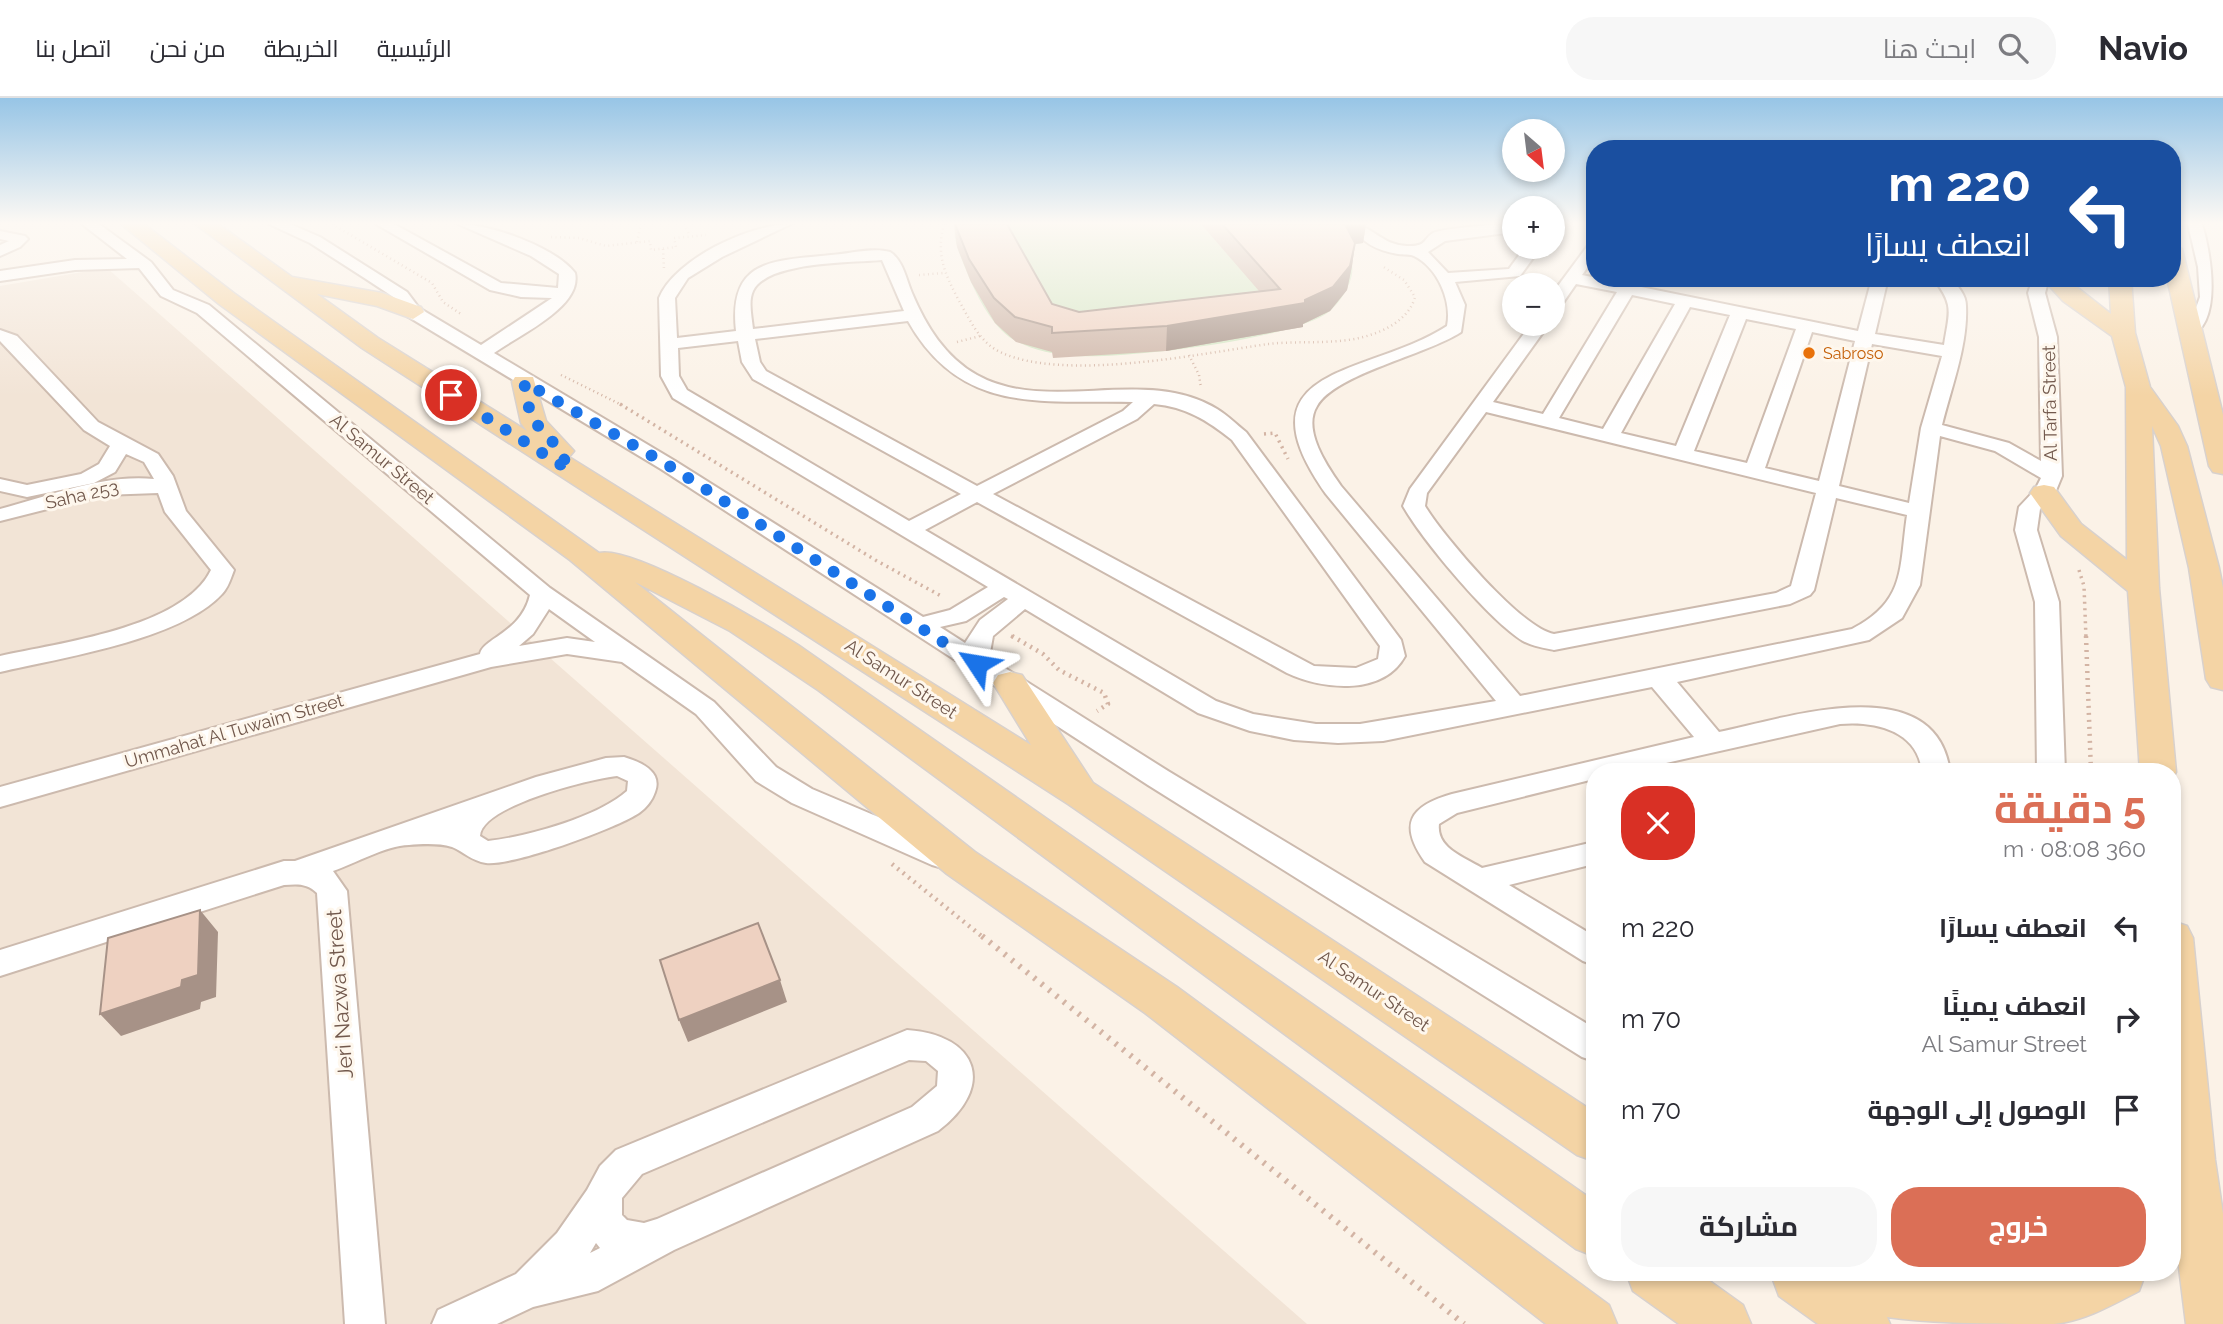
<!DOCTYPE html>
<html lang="ar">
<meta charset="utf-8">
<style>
body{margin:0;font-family:Raleway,Cairo,sans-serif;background:#f7f7f7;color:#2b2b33;direction:rtl;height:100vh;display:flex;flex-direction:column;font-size:26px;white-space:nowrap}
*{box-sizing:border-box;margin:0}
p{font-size:23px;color:#7c7c81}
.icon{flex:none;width:38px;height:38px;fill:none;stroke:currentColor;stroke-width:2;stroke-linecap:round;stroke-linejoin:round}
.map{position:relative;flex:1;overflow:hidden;direction:ltr}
.panel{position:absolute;left:1586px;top:665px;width:595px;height:518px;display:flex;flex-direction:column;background:#fff;border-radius:28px;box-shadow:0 4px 10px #0003;direction:rtl}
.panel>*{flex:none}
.guide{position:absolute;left:1586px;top:42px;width:595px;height:147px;border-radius:28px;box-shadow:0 4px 10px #0003;direction:rtl;background:#1a4fa0;color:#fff;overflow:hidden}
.needle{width:46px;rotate:152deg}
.tools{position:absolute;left:1502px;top:21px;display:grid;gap:14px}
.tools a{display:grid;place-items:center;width:63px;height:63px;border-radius:50%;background:#fff;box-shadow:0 4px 10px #0003;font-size:35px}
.pin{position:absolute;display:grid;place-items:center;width:60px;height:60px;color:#fff;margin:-30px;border:4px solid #fff;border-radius:50%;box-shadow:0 2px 7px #0007}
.me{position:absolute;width:77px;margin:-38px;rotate:303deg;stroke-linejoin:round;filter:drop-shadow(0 0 5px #0008)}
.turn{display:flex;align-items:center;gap:24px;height:147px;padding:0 35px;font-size:32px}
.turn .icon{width:91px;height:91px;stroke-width:2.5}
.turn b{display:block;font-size:49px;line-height:60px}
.round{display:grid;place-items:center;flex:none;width:74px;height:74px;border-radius:28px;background:#f7f7f7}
.summary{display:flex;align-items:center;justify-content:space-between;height:119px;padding:0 35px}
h1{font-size:42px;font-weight:700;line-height:52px;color:#db6f56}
.cta{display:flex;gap:14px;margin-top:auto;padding:14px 35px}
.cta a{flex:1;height:80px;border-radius:28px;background:#db6f56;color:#fff;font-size:28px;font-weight:700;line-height:80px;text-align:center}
.cta a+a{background:#f7f7f7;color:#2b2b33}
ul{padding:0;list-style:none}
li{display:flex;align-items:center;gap:21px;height:91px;padding:0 35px}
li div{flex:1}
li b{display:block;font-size:26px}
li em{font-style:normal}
header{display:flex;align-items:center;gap:42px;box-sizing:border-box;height:98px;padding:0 35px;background:#fff;border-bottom:2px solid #e1e1e2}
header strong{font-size:33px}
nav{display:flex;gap:38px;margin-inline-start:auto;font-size:24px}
.search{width:490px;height:63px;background:#f7f7f7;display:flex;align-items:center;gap:18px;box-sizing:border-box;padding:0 24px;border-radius:28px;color:#7c7c81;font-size:26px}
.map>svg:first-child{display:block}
.residential{fill:#f2e4d6}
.green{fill:#d5e7c6}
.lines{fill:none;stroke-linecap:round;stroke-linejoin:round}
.minor-casing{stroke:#ccbaae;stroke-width:4}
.major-casing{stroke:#d8d1cd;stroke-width:3}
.path-far3{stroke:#d3b4a4;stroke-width:2.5;stroke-dasharray:1 3.5;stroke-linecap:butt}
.path-far2{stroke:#d3b4a4;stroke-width:3.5;stroke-dasharray:2 4.5;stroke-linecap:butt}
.path-far1{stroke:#d3b4a4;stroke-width:4.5;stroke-dasharray:2 5;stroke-linecap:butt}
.path{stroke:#d3b4a4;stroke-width:6;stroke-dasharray:2.5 7;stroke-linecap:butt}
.minor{fill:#fff;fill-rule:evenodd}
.major{fill:#f4d4a5;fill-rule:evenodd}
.wall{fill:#cdb4a6}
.shaded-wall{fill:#a79287}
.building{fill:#eed1c1;stroke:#a79287;stroke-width:2}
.route{stroke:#1a73e8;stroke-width:12;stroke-dasharray:0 21.6}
.food-dot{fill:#e8710a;stroke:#fef7ed;stroke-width:2.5}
.labels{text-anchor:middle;stroke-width:6;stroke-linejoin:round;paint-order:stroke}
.far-food-label{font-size:16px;fill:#c56008;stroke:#fef7ed;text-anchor:start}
.street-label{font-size:18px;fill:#72594d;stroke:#fef7ed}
.near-street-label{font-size:21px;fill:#72594d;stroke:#fef7ed}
</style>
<header>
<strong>Navio</strong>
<div class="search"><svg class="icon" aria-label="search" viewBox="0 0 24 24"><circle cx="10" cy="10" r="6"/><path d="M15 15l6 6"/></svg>ابحث هنا</div>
<nav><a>الرئيسية</a><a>الخريطة</a><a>من نحن</a><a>اتصل بنا</a></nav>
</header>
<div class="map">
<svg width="2223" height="1226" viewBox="0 0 2223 1226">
<rect width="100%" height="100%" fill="#fbf2e7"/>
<path class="residential" d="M107,170L1307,1226H0V188Z"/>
<path class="green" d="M955,126H1343L1363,145L1342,148C1345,153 1350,161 1352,167C1355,182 1341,204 1330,213C1295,242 1122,261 1075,258C1057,257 1033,252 1018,244C995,234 977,199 968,177C962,161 952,143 955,126Z"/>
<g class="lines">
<g class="minor-casing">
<path id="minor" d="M82,126H99L151,164L173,192L209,207L550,490L714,604L776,669L812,691L954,751L958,759L954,767L943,770L932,767L792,705L756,683L696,616L622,564L567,556L491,569L0,709V689L480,556C483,540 521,535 530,497L197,215L161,198L139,170L75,172L0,183V173L75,162L127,161ZM549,511L595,544L567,540L519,548L533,536Z
M269,126H290L320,139L407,194L419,210L481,247L552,200L521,199L490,192L376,126H394L501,185L558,190L559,176L531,158L458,126C490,126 555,149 575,175C583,209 517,238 494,255L675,363L923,519L950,512L988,489L673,300L661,278L659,200C675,161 750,126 791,126L722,159L688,180L675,200L677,240L736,233C728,160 774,163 831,157C849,156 873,149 890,154C903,162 906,181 912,195C926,228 945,259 977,277C1049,317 1145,267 1217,311C1227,317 1236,326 1246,334L1401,542L1405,558C1383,598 1323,592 1287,575L977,404L925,432L1216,603L1253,616L1316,626H1360L1496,603L1326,396C1234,266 1369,279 1447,228C1452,203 1438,170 1414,158C1411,156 1403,157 1398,156C1377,153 1361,144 1349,126C1373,126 1380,147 1407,148C1427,149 1423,141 1433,135C1443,130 1501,126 1514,126V134L1445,143L1428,154L1448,175L1509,171L1525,149H1541L1520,178L1455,184L1465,207L1461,234C1426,257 1335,276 1317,308C1302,332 1327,368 1341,388L1520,598L1852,531C1906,503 1899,471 1907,417L1836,400L1814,492L1810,497L1790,506L1554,552C1544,550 1532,548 1523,543C1489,522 1423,443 1403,408L1410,391L1531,226H1549L1493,304L1543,316L1617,194L1576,186L1558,212L1552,213V196L1589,146L1594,144V160L1582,177L1858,233L1872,180H1888L1875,236L1944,247C1949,214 1955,208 1933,180H1950C1958,188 1966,197 1966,208C1968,247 1951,290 1942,327L2009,345L2041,363L2039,239L2028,195L2033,180H2049L2045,195L2057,239L2062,378L2055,395L2040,411L2037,432L2059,504L2065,674H2037L2035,504L2015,432L2019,409L2035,392L2041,380L1995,353L1940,338L1920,487L1902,520L1869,542L1677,584L1719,634C1783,621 1936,568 1950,674H1922C1918,633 1876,623 1840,626L1626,674H1594V681L1457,715L1439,726C1436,750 1464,759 1482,770L1594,744V766L1509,787L1594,838V867L1583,863L1425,764C1398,726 1410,708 1452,696L1694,639L1652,589L1383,643L1338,645L1294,642L1250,633L1198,615L1025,511L993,538L989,560L1168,673L1594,930V963L1582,959L1148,687L661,371L407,218L395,200L363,179L310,145ZM882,162L904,213L753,231C752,220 748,203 753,193C767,163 852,165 882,162ZM1632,197L1675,206L1603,331L1559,320ZM1690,209L1730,217L1676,348L1621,335ZM1746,221L1796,231L1747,365L1694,353ZM908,223C961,317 1040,302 1133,304L1123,313L977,388L766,273L760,264L755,241ZM1812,234L1855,243L1819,383L1765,370ZM738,243L742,264L753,281L961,396L909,423L687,292L679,278L678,250ZM1872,246L1942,258L1921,330L1909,405L1839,388ZM1154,306C1186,309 1207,322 1232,342L1380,548L1378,561L1356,570L1314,568L993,396L1137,321ZM1486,314L1816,395L1791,488L1776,495L1554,536C1521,530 1443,438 1425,408L1427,395ZM1004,499L1008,501L980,522L965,545L940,529L966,523Z
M2188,126H2202C2211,155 2223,227 2189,238L2180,233L2192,221L2200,199L2198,169Z
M0,133L25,138L28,141L20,149L0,158V147L9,143L0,141Z
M0,232L17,238L98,324L158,356L173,378L186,413L234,472C231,480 228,490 222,496C180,542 60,560 0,574V558C58,545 183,530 211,472L165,414L158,395L103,397L0,423V411C50,398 102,376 154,381L144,364L126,356L115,374L94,385L27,399L0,393V381L27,387L81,376L99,366L110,348L84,332L0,243Z
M624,659C640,664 663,673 655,694C652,703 646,710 639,715C615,731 513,768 486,765C472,763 464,754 452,749C439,745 422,746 409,747C385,748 356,765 333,773L347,793L385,1226H345L317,795C307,785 297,786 284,787L0,878V852L284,763H295L536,679L606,660ZM617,678L628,683L627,693C598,719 526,739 488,743L480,738C481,708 590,681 617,678Z
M907,932C979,937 996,989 938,1033L674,1152L598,1193L533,1209L497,1226H432L438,1212L516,1176L557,1135L587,1092L600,1068L616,1052ZM909,962L926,963L938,973L937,988L912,1009L657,1121L644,1125L627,1122L622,1117V1100L642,1076ZM596,1145L600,1150L590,1155Z"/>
</g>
<g class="major-casing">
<path id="major" d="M121,126H144L235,196L599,455C633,447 765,526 798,547L1594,1103V1158L1576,1151L818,592L730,533L635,484L975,754L1177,889L1609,1207L1617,1226H1546L1145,915L947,776L570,462L219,206Z
M195,126H218L292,179L382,195L421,209L424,214L413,221L377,208L317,196L378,240L527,333L521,325L512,284L515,279H533L546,323L574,353L569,359L1031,647L993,585L998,577L1010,574L1022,577L1093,685L1594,1014V1063L1577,1057L1068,706L362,250Z
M2172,145L2182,151L2223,317V376L2213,374L2209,368L2167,180H2172Z
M2042,180H2065L2111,216L2109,180H2131L2135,235L2150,289L2178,328L2187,348L2219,470L2223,490V592L2211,589L2206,581L2189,470L2161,348L2152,328L2159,490L2176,674L2172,682V674H2140L2128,493L2061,438L2030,395L2034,389L2044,387L2054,389L2081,426L2127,462L2126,289L2112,238L2063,203Z
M2172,823L2187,828L2193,840L2215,1062L2223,1116V1226H2186L2172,1113Z
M1626,1174H1697L1743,1207L1751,1226H1679L1633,1193Z
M1774,1174L2014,1177L2146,1174L2139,1193C2112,1207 2084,1223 2054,1226C2005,1226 1935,1226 1887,1219L1890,1226H1818L1779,1198L1772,1179Z"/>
</g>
<path class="path-far3" d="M332,126L432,185L443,204L461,216
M684,126L690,138
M944,126C936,156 944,174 958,201C969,220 979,244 1000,254C1063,284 1199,256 1268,246C1303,242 1340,248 1373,236C1391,230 1410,218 1415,199L1404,182L1382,168
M551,139L579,140L606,148L650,143L651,152L676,149L674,140L706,137
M637,144L641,126
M663,151L664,171
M919,177L943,175
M957,244L980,238
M1189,257L1199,277L1201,290
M561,277L624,308"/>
<path class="path-far2" d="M620,306L877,463L943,499
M1264,336L1275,335L1288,361
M2079,472L2084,488L2086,540
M1011,538L1015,540"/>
<path class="path-far1" d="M1012,538L1043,556L1059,572L1104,595L1108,606L1097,613
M2086,538L2091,674
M892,766L984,840"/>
<path class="path" d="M982,838L1464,1226"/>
<use href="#minor" class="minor"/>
<use href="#major" class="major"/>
</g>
<path class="wall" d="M954,126H1007L1052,206L1079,214L1259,193L1201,126H1366L1363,145L1355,146L1352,168L1347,192L1330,213L1303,226V229L1166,253L1053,260L1052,254L1016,244L995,225L971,184L957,149Z"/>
<path class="shaded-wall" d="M1345,126H1366L1363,145L1355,146L1352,168L1347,192L1330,213L1303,226V229L1166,253L1167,228L1305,202Z
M200,812L218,834L216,899L201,904L200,911L121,938L100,916L182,882Z
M780,882L787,904L688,944L679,922Z"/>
<path class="building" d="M955,126H1007L1052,206L1079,214L1280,191L1222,126H1345L1355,145L1350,168L1333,189L1305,202V205L1167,228L1052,235V229L1015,219L994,200L969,161Z
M200,812L198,877L182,882L181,889L100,916L108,840Z
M758,825L780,882L679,922L660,862Z"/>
<linearGradient id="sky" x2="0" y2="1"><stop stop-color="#97c5e6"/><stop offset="0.42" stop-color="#fdf9f4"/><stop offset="1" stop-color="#fdf9f4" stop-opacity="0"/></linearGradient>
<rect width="2223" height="298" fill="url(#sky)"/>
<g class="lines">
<path class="route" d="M451,297L569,372L560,352L531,320L524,284L668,367L977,566"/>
</g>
<circle class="food-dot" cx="1809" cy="255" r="7"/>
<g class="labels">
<g class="far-food-label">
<text x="1823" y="261">Sabroso</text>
</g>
<g class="street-label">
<text transform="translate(2050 305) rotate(-91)" y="6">Al Tarfa Street</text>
<text transform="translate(382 361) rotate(40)" y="6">Al Samur Street</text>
<text transform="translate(82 397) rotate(-13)" y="6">Saha 253</text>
<text transform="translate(901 581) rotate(33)" y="6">Al Samur Street</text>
<text transform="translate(234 633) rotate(-16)" y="6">Ummahat Al Tuwaim Street</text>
<text transform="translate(1374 893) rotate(34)" y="6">Al Samur Street</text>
</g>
<g class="near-street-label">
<text transform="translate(340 896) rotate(-94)" y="7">Jeri Nazwa Street</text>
</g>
</g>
</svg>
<div class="tools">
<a><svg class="needle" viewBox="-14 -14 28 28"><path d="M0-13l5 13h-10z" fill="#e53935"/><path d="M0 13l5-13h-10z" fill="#7c7c81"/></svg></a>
<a>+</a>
<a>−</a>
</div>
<div class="pin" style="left:451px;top:297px;background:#d93025"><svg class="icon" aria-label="arrive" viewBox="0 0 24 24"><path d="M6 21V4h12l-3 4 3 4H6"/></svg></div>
<svg class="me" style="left:977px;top:566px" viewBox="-20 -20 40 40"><path d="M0-17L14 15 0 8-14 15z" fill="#1a73e8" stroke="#fff" stroke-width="4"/></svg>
<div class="guide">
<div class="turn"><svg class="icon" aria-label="left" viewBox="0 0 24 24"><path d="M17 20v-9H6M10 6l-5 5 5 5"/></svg><div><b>220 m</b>انعطف يسارًا</div></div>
</div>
<section class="panel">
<div class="summary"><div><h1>5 دقيقة</h1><p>360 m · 08:08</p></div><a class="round" style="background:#d93025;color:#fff"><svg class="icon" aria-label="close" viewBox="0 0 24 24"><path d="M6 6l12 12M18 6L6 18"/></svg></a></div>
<ul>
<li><svg class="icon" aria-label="left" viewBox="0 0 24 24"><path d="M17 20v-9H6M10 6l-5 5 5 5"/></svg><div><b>انعطف يسارًا</b></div><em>220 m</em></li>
<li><svg class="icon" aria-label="right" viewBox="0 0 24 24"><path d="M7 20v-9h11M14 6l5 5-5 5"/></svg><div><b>انعطف يمينًا</b><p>Al Samur Street</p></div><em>70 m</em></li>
<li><svg class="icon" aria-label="arrive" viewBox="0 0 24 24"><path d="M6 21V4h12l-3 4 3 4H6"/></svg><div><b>الوصول إلى الوجهة</b></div><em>70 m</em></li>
</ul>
<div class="cta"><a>خروج</a><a>مشاركة</a></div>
</section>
</div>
